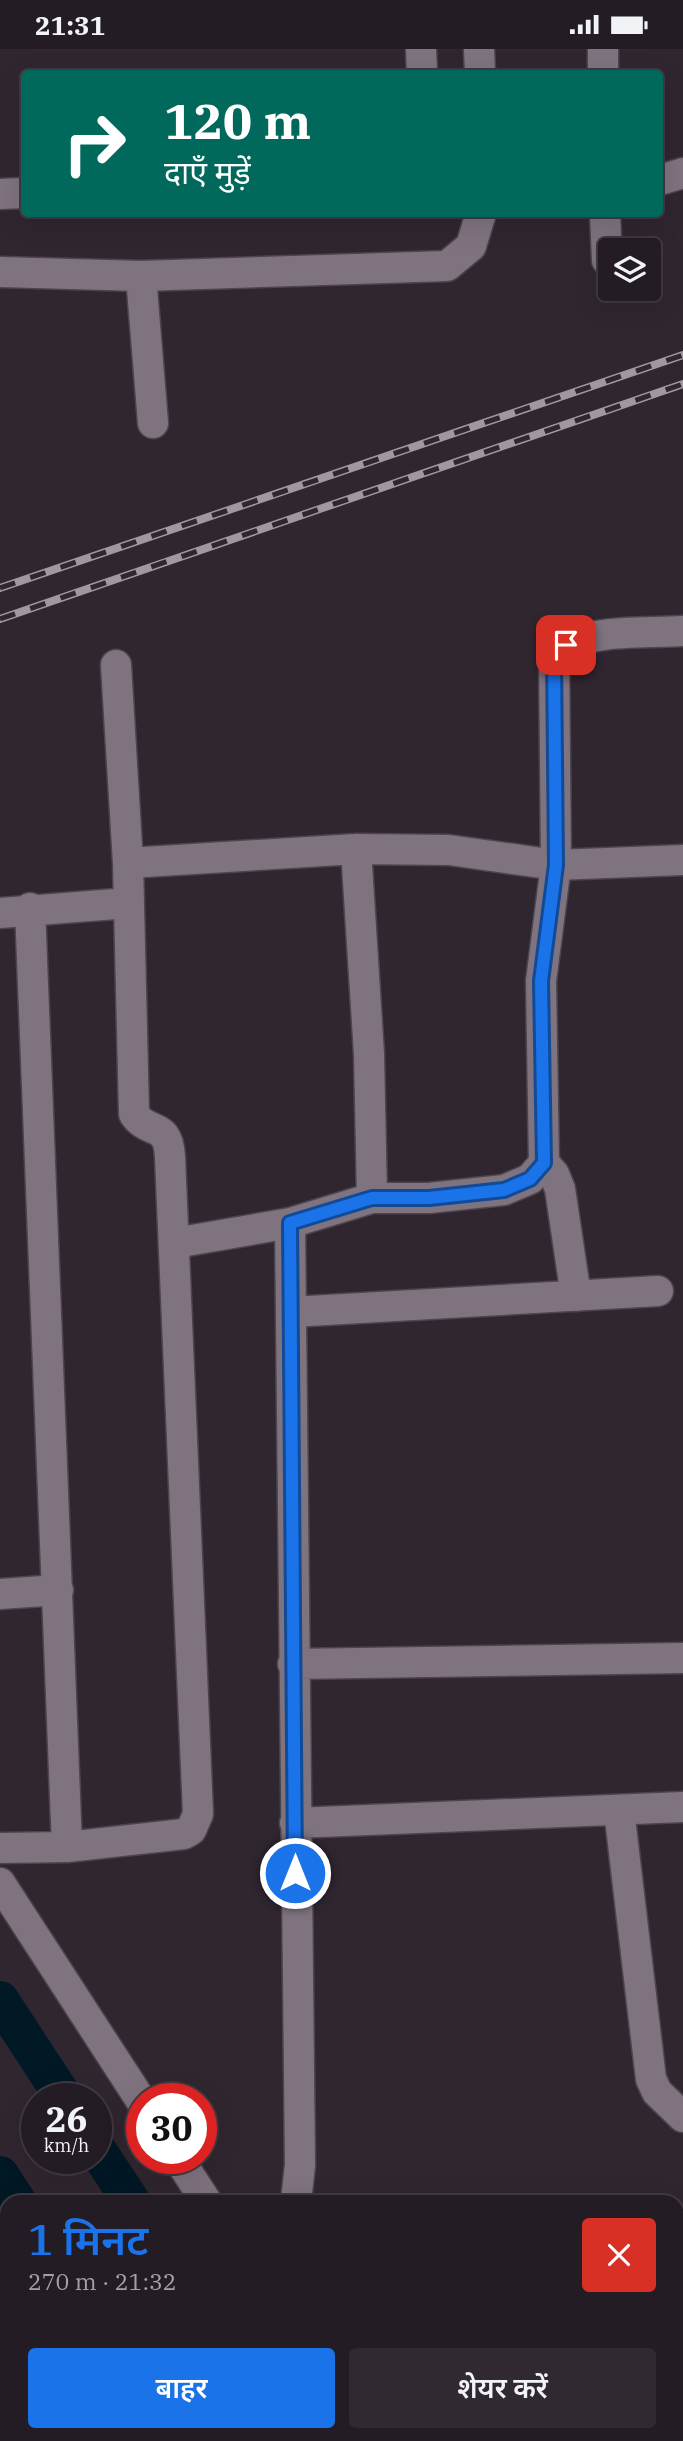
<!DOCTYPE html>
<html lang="hi">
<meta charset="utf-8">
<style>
body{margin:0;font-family:"IBM Plex Serif","Noto Sans Devanagari",serif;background:#302931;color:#f1f3f6;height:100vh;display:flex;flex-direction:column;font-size:26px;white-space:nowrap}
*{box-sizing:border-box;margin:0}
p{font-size:23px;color:#a3a1a6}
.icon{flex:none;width:38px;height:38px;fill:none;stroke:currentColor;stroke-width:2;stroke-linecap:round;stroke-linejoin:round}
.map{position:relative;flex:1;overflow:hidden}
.side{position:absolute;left:0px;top:2146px;width:684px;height:247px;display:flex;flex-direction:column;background:#241c24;border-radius:21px 21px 0 0;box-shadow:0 7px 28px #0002,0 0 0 2px #413a41}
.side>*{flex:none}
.guide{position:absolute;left:21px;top:21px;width:642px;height:147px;border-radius:7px;box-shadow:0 7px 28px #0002,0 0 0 2px #413a41;background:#00695c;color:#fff;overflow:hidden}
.fabs{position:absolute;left:598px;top:189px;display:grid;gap:14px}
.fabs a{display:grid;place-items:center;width:63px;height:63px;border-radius:7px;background:#241c24;box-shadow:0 7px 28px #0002,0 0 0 2px #413a41;font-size:35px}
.speed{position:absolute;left:21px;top:2034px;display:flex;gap:14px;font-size:35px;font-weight:700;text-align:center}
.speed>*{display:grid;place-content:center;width:91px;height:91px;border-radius:50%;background:#241c24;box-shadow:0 7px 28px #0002,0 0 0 2px #413a41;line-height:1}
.speed small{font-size:18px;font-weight:400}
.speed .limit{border:10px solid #d22;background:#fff;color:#111}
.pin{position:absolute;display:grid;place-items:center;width:60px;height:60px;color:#fff;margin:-30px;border-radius:14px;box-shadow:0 4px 10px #0006}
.me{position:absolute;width:77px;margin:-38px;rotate:0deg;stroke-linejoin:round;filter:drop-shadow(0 0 5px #0008)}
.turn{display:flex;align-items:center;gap:24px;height:147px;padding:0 28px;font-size:32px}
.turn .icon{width:91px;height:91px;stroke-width:2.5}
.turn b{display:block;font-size:49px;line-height:60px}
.round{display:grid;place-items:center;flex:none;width:74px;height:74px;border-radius:7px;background:#302931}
.headline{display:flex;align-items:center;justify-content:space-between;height:119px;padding:0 28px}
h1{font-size:42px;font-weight:600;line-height:52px;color:#1a73e8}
.primary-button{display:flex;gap:14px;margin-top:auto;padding:14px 28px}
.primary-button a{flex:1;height:80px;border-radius:7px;background:#1a73e8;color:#fff;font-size:28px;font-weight:600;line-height:80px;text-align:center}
.primary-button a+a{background:#302931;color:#f1f3f6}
.status{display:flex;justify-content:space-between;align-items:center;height:49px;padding:0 35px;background:#241c24;direction:ltr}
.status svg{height:19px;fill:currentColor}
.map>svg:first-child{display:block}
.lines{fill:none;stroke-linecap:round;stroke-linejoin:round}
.canal{stroke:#011925;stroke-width:38}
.street-casing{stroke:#4c454d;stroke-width:33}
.street{stroke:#7f737f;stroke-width:30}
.rail-casing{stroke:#9f98a0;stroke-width:8}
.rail{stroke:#302630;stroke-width:5;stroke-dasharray:16;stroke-linecap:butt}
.route-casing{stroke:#114b97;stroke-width:18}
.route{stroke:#1a73e8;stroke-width:12}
</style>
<div class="status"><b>21:31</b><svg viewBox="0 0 49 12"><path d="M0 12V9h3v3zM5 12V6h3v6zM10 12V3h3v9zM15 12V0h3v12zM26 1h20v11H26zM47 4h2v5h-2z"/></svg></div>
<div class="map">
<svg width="683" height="2392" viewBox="0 0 683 2392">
<rect width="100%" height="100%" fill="#302630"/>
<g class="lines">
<path class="canal" d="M0,1951L64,2049
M96,2099L131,2152
M0,2126L17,2152
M169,2385L173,2392
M282,2385L286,2392"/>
<g class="street-casing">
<path id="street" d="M421,0L422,24
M479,0L480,24
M603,0V24
M660,131L683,124
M0,145L24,144
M605,164L607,211
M0,223L141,227L447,217L471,197L481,164
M141,227L153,374
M356,800L369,1005L372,1149
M128,814L356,800L449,801L556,816L683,811
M0,864L128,854
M544,1114L554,1125L560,1140L576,1247
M290,1174L300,2116L296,2152
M175,1194L290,1174L372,1149H429L504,1141L530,1130L544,1114L541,932L556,816L554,606C585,578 643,585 683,582
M291,1263L658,1242
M0,1545L58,1541
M293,1615L683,1609
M619,1761L651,2030L657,2043L683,2068
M295,1774L683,1758
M67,1798L184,1785L191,1781L198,1765L170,1108C168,1071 149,1087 134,1065L128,814L116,616
M0,1799L67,1798L30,859
M0,1834L142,2053
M178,2109L206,2152
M362,2385L367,2392
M0,2389L70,2392"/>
</g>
<use href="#street" class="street"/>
<g class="rail-casing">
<path id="rail" d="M0,539L683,306
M0,570L683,335"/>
</g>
<use href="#rail" class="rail"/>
</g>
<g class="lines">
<g class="route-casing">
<path id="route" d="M295,1824L290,1174L372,1149H429L504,1141L530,1130L544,1114L541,932L556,816L554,606L566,596"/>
</g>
<use href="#route" class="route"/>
</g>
</svg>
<div class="fabs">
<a><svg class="icon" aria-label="layers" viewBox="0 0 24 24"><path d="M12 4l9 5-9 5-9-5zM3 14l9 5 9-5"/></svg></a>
</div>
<div class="speed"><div>26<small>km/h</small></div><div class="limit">30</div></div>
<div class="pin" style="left:566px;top:596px;background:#d93025"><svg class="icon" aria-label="arrive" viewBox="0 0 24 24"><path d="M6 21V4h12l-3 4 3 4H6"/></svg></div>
<svg class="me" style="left:295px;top:1824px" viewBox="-20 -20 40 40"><circle r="17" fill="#1a73e8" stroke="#fff" stroke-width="3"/><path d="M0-11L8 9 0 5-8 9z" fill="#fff"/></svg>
<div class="guide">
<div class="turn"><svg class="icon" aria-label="right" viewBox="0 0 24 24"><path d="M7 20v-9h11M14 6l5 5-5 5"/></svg><div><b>120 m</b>दाएँ मुड़ें</div></div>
</div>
<section class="side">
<div class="headline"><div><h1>1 मिनट</h1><p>270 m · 21:32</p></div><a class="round" style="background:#d93025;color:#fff"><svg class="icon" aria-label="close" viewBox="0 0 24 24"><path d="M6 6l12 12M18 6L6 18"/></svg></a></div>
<div class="primary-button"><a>बाहर</a><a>शेयर करें</a></div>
</section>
</div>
